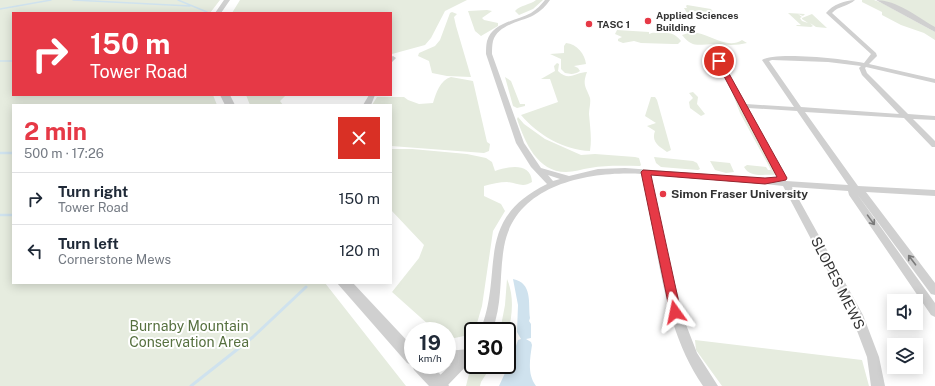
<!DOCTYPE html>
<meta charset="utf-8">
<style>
body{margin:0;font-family:"Public Sans",sans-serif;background:#f2f2f3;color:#1f2937;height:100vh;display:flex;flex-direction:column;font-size:15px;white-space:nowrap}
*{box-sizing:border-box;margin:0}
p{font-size:13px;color:#747a83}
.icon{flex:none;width:22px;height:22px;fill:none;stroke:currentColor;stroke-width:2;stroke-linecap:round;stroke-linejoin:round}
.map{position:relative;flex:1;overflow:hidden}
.sheet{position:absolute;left:12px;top:104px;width:380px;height:180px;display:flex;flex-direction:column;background:#fff;border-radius:0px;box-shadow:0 2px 10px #0003}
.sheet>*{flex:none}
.top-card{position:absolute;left:12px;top:12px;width:380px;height:84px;border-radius:0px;box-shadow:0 2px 10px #0003;background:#e63946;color:#fff;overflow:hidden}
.tools{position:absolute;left:887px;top:294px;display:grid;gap:8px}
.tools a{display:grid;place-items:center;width:36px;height:36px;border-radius:0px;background:#fff;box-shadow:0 2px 10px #0003;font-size:20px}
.speed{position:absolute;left:404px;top:322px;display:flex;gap:8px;font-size:20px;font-weight:700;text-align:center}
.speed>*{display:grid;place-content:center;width:52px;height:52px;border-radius:50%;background:#fff;box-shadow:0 2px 10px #0003;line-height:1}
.speed small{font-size:10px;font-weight:400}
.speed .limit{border:2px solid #111;border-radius:6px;background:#fff;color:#111}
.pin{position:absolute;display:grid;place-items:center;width:34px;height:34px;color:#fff;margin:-17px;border:2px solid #fff;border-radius:50%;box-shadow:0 1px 4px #0007}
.me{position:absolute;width:44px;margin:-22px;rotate:348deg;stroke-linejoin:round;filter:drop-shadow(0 0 3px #0008)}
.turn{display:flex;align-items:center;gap:14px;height:84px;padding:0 12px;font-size:18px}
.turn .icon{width:52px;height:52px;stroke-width:2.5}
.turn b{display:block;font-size:28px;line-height:34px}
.round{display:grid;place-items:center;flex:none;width:42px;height:42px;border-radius:0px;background:#f2f2f3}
.head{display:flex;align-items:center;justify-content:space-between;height:68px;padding:0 12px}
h1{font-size:24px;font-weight:700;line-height:30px;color:#e63946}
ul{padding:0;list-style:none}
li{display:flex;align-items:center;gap:12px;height:52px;padding:0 12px;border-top:1px solid #e0e1e3}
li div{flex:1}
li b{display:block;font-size:15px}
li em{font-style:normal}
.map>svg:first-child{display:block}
.green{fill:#e6ecdf}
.water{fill:#cfe2ee}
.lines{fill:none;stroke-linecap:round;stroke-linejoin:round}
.stream-far2{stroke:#cfe2ee;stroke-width:1.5}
.stream-far1{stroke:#cfe2ee;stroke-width:2.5}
.stream{stroke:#cfe2ee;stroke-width:3}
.minor{fill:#d0d0d0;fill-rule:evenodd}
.tertiary{fill:#d0d0d0;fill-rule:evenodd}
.oneway{stroke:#7a7a7a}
.route{fill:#e63946;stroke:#96252e}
.poi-dot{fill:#e63946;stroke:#fff;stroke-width:1.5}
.labels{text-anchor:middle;stroke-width:4;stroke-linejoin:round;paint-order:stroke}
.far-poi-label{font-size:10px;font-weight:bold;fill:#333;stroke:#fff;text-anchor:start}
.poi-label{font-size:12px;font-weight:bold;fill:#333;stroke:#fff;text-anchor:start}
.near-street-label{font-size:14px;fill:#333;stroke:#fff}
.near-park-label{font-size:14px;fill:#56703f;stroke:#fff}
</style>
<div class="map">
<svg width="935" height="386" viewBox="0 0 935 386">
<rect width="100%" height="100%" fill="#fff"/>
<path class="green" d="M0,0H220L210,13H13V95H213L217,105H13V283H325L406,386H0Z
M240,0H467L445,11L431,38L425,45L392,54L391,13H232Z
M536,0H543L533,9L519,15L515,11C520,5 530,5 536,0Z
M862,0H874L882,3L935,32V40L924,33L901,25L882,15V12L862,2Z
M879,0H935V28Z
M687,5L711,9L713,12L691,11L695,19L687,20L683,13H687L684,8H687L686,6Z
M487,10L492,11L482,18L484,20L498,23V26L481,36L475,31L468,11Z
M452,12L457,14L454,17L456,26L471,77L447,76L432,73L429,61L418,56L419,53L435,46L440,40L450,13Z
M788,13L805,14L803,16L798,14L802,17L800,18L802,21L808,23L802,19V18L812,14L827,28L816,27L810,23L813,26L811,27L797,26L796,25H801Z
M617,30L649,32V34C653,32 655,33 659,33C669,33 674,32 681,41L678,44H673L641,43L634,41L623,43L618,41V39L622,37L615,34Z
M692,32C708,33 727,50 742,40L747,43C742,44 736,45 731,45C725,45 720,43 714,44C700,44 693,49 682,35Z
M566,43C577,44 585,54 586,64L574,66L578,68L580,71C574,75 570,74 565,73L561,69V59L550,54L564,53V46Z
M557,63L559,64L558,71C569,82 576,72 587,72C582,85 586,87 590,98C591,103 589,109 589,114C590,127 592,138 590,151C564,150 538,135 521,115L558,102L550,79H541L555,71L554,66Z
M451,77L473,81L487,142L490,144L489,151L484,153L391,146V105H372L377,97H404L408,100L419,104L433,103C436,93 440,80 451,77Z
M505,77L511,81L520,104H525V106L517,108L513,106Z
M693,92L698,97L697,104L705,114L701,116L690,108L689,102L693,98L689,93Z
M732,92L776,173L774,175C763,174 750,178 744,167L747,165L766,167L768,170H771L740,113Z
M246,95H286L280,101L283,105H250Z
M651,97H655L657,100L671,150L667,152C659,146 651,142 655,131L647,126L656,123L645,116Z
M518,117L524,124L545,139L581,155L595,154L635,157L639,158L641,165L640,166C623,166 607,165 590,168C582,169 574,172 566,172C537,172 525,142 517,119Z
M391,149H412L467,154L486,158L492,162L495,171C509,166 531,162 532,182C523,188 517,183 507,182C500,182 491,184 484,186V196L501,204L505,211L493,231L482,306L475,330L464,336L450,339L447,337V331H438L429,325L392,292L419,258L424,245L391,210Z
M654,157L693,161L697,163L700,169L698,170L661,167L656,163Z
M710,161L730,163L734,172L726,173L715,170Z
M507,279C515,298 512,318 507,337V331H500L505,305Z
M695,340L862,360L869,386H722L696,350Z
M477,365H492L481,382L480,386H466L469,374Z"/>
<path class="water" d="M513,279C533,283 528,303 530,318L529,321L531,324V338L526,339L531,342L532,345C530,359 527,374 536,386H499L511,360L518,340L521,339L517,332L518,305Z"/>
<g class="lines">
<path class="stream-far2" d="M73,0L190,6
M178,0L207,12
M0,9L51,0
M0,61H13"/>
<path class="stream-far1" d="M0,153H13
M0,215H13"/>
<path class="stream" d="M191,386L253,337L306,287"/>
<path class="minor" d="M545,0H550C546,6 541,11 534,15C521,22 498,24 493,41C492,45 492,50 492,54L524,143L541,168L569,176L598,169L625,168L765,178L786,181L848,185L797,111L748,108L786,178L785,180H779L715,59L718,57L721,59L746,104L794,107L762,60C774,51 847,59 864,63L871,54L826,13C832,5 846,0 855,0C849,6 838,6 832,13L876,53L877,56L869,64L935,79V83L866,67L865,68L867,73L908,114L935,116V120L913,119L935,141V147H932L904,118L805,112L858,186L935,190V196L866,192L935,283V295L931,294L857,194L935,303V317L931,315L849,195L848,191L792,187L863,315L879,357L885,386H871L867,357L851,315L783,186L765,184L651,175L667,253L685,322L697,353L718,386H703C674,344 664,293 655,243C651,220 646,197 642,174C589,171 515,184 504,247C499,276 503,303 492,331H480C505,271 472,221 547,184L531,167L516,143L486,54C486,50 486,45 487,41C493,22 516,21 531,13C537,9 541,5 545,0ZM772,60L828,62L861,66L859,68L862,75L899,114L801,107L769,61ZM548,175L560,179L553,181Z
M393,56L396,58L391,63V57Z
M369,95H375L371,105H363Z
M473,346V359L447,386H433L434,381L469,347Z"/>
<path class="tertiary" d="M224,0H230L221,13H215Z
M876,0C897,0 917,17 935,27V32Z
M220,95H230L235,105H225Z
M337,283H353L413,347V365H431L446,380L449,386H429L414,370L412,365L407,363Z
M469,349L473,350V362L447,365H446L447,351Z"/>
</g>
<defs><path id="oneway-shaft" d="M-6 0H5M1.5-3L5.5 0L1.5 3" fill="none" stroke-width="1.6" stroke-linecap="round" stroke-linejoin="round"/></defs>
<g class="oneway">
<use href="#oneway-shaft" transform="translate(871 220) rotate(54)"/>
<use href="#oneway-shaft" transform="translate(912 260) rotate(-127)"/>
</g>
<path class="route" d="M719,59L722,61L787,178L786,180L765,184L651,175L681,312L680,315L675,316L671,315L670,312L641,172L643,170L765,178L777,177L716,61Z"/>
<g class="poi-dot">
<circle cx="648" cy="21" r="4"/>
<circle cx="589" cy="24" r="4"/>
<circle cx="663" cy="194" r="4"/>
</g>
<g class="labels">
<g class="far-poi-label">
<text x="656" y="19">Applied Sciences<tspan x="656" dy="12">Building</tspan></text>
<text x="597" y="28">TASC 1</text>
</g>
<g class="poi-label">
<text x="671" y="198">Simon Fraser University</text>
</g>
<g class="near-street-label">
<text transform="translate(838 283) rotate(63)" y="5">SLOPES MEWS</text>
</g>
<g class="near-park-label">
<text x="189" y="331">Burnaby Mountain<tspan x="189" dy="16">Conservation Area</tspan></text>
</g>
</g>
</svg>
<div class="tools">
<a><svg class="icon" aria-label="sound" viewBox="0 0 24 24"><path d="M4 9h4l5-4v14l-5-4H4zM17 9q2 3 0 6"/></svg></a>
<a><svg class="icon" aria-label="layers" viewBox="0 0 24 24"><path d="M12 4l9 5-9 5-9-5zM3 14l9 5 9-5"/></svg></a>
</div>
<div class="speed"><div>19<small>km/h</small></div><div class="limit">30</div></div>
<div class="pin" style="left:719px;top:61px;background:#d93025"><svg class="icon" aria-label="arrive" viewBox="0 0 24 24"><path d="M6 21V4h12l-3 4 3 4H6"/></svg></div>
<svg class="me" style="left:675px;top:312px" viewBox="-20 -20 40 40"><path d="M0-17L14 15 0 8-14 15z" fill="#e63946" stroke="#fff" stroke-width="4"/></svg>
<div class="top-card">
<div class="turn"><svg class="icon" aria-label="right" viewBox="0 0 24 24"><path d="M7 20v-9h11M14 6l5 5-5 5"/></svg><div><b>150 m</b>Tower Road</div></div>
</div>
<section class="sheet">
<div class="head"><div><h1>2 min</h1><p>500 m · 17:26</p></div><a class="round" style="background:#d93025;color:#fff"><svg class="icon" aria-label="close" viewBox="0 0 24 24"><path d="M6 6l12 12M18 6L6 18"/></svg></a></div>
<ul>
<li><svg class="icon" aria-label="right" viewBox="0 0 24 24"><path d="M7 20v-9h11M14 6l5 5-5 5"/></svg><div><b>Turn right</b><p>Tower Road</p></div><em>150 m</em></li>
<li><svg class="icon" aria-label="left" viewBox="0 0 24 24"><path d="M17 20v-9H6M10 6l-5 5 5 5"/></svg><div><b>Turn left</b><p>Cornerstone Mews</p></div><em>120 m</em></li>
</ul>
</section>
</div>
